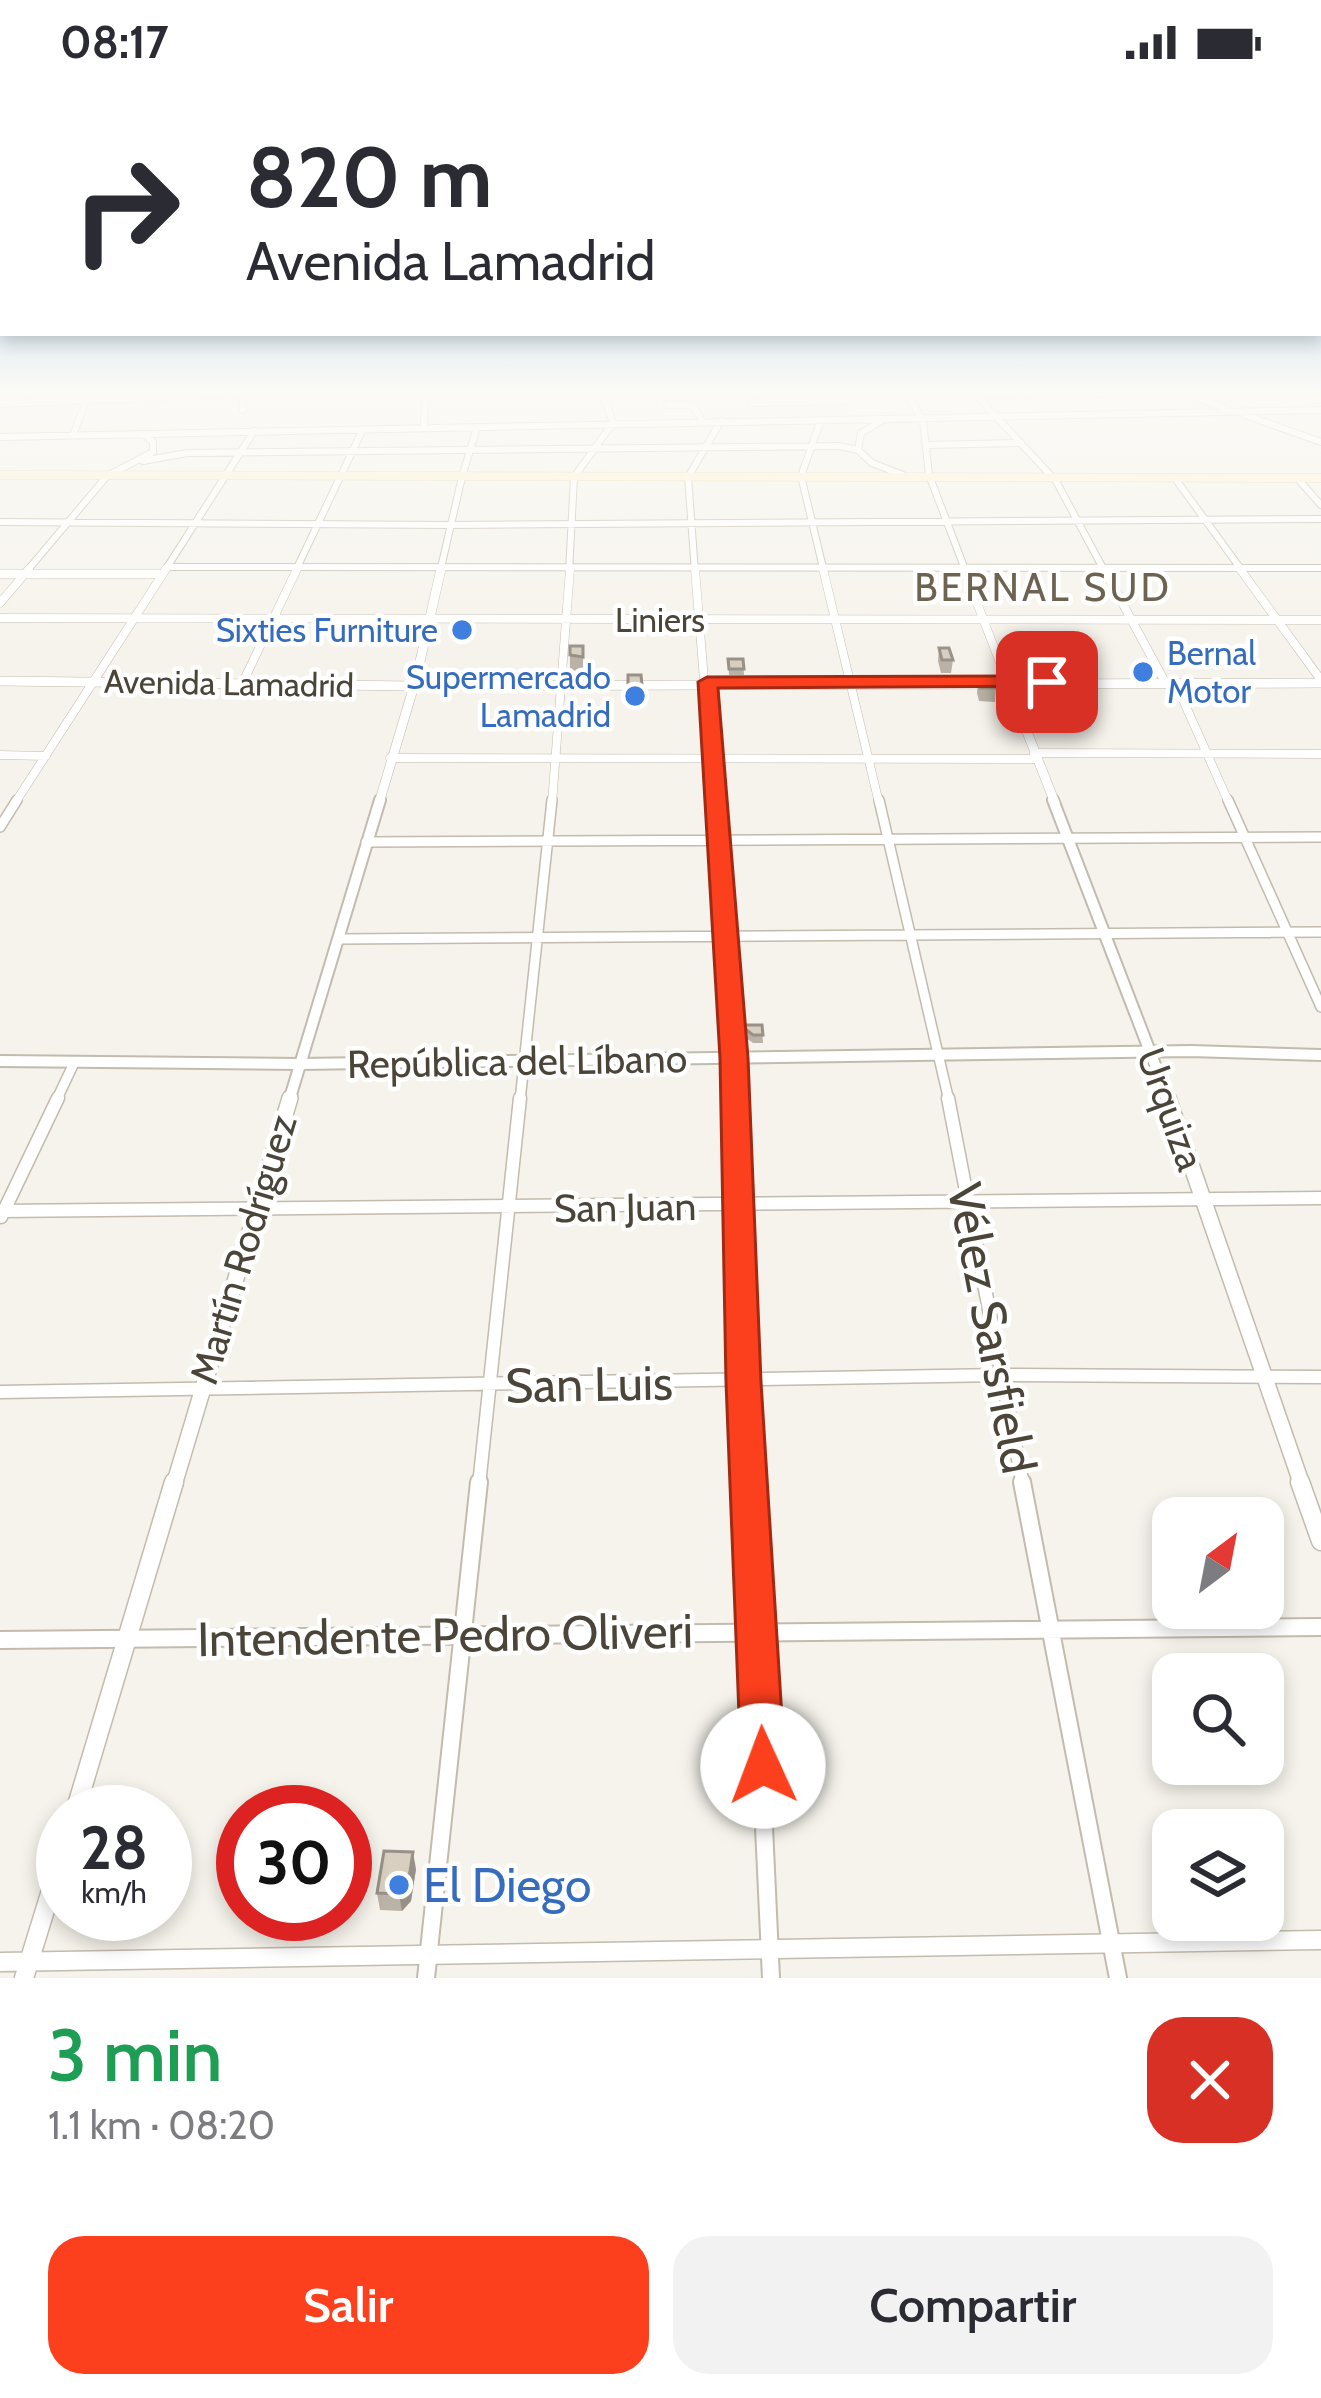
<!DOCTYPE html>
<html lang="es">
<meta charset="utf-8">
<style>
body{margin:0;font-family:Cabin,sans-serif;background:#f2f2f3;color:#2b2b33;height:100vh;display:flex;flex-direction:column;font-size:45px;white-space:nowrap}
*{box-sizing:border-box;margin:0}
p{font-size:39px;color:#7c7c81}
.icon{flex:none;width:66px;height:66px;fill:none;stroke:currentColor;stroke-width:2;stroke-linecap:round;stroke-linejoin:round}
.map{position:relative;height:1894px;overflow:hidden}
.sheet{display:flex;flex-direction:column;background:#fff;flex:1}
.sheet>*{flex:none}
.banner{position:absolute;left:0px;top:0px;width:1323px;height:252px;box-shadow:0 6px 18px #0003;background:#fff;color:#2b2b33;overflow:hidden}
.needle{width:78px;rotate:32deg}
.controls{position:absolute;left:1152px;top:1413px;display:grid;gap:24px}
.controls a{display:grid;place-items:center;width:132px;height:132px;border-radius:24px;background:#fff;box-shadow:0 6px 18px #0003;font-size:60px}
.speed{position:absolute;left:36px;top:1701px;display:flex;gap:24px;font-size:60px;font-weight:700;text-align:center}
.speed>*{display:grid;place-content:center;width:156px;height:156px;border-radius:50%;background:#fff;box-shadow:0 6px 18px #0003;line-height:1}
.speed small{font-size:30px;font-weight:400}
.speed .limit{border:18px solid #d22;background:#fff;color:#111}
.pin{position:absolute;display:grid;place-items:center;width:102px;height:102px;color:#fff;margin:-51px;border-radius:24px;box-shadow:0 6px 18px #0006}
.me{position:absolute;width:132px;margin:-66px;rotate:358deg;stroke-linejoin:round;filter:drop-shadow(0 0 9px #0008)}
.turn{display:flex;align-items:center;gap:42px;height:252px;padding:0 48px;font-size:54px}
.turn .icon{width:156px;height:156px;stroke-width:2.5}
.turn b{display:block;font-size:84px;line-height:102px}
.round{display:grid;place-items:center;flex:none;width:126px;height:126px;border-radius:36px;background:#f2f2f3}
.headline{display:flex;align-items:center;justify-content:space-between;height:204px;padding:0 48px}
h1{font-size:72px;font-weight:600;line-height:90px;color:#1e9e55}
.action{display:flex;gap:24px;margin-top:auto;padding:24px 48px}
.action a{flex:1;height:138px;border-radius:36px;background:#fc3f1d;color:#fff;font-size:48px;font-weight:600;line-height:138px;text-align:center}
.action a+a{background:#f2f2f3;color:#2b2b33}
.status{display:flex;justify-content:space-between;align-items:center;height:84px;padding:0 60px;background:#fff;direction:ltr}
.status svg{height:33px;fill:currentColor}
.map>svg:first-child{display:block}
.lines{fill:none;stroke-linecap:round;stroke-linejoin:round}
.minor-far4-casing{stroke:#c2bbae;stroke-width:8}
.minor-far3-casing{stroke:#c2bbae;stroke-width:9}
.minor-far2-casing{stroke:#c2bbae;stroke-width:12}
.minor-far1-casing{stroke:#c2bbae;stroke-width:15}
.minor-casing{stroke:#c2bbae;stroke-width:20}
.tertiary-far4-casing{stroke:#c2bbae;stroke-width:8}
.tertiary-far3-casing{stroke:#c2bbae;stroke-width:10}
.tertiary-far2-casing{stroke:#c2bbae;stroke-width:14}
.tertiary-far1-casing{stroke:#c2bbae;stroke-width:18}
.tertiary-casing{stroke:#c2bbae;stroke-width:21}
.secondary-casing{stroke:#d6c79b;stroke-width:9}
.minor-far4{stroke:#fff;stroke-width:6}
.minor-far3{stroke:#fff;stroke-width:8}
.minor-far2{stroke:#fff;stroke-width:9}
.minor-far1{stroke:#fff;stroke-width:12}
.minor{stroke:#fff;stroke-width:16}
.tertiary-far4{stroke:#fff;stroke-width:6}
.tertiary-far3{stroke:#fff;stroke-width:9}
.tertiary-far2{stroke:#fff;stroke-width:10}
.tertiary-far1{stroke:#fff;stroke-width:15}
.tertiary{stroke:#fff;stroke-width:18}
.secondary{stroke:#fff3cd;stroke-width:8}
.wall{fill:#bab2a6}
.shaded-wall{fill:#979187}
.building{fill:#d8cfc1;stroke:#979187;stroke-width:3}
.route{fill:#fc3f1d;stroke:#a42913;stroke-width:3}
.shop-dot{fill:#3f7fe0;stroke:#fff;stroke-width:4.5}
.labels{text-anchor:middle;stroke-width:9;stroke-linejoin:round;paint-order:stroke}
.far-street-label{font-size:33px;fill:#4b4439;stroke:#fff}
.far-shop-label{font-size:33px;fill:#366cbe;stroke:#fff;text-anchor:end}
.far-quarter-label{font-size:39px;letter-spacing:3px;fill:#6e6250;stroke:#fff}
.street-label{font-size:39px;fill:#4b4439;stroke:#fff}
.near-street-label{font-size:48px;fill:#4b4439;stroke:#fff}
.near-shop-label{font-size:48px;fill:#366cbe;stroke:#fff;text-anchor:start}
</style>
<div class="status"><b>08:17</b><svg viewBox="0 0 49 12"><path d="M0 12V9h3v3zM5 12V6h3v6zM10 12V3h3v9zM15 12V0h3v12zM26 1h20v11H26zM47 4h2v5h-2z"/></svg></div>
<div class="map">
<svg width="1321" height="1894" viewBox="0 0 1321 1894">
<rect width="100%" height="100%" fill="#f6f3ec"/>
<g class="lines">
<g class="minor-far4-casing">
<path id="minor-far4" d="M1177,307L1227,325
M90,309L117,307
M906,309L923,336L929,391L966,488
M907,310H975L1056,397L1105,488
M979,312L1179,308
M752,319L845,317
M0,320L314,307
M667,321H693L702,337
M243,326L244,307
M1245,331L1321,358
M821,336L801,392L824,488
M883,336L861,349L858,366L872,379L903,391
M424,344L425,307
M73,351L90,307
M0,353L1321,326
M926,361L1021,359
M143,377L187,369L839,362L858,366
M462,393L477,343
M1174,393L1243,488
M1297,394L1321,421
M0,438L452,441L1321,435
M167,483L1321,484
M26,488L107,392L153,368V358L143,350
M164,488L254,347
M295,488L363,345
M569,488L574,393L613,339L602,307
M695,488L688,393L721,337"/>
</g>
<g class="minor-far3-casing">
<path id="minor-far3" d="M695,485L714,719
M823,485L879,719
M964,485L1007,597
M1104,485L1165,598
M1240,485L1321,596
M0,490H162
M0,519L29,485
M0,534L1321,536
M1175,598L1229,719
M242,600L297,485
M1034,669L1321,670
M0,671L46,672
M390,674L1036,675
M15,719L166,485
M552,719L570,485"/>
</g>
<g class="minor-far2-casing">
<path id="minor-far2" d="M714,716L735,1017
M879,716L949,1017
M1228,716L1321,923
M0,743L17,716
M366,758L1321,753
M339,855L1321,848
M56,1017L74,979
M520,1017L552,716"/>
</g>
<g class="minor-far1-casing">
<path id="minor-far1" d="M735,1014L748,1401
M948,1014L1023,1401
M0,1127L1321,1114
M1,1133L58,1014
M0,1308L1001,1291L1321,1293
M479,1401L520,1014"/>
</g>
<g class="minor-casing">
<path id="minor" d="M748,1398L771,1894
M1022,1398L1118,1894
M0,1556L1321,1543
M426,1894L479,1398"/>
</g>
<g class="tertiary-far4-casing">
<path id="tertiary-far4" d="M440,488L462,393"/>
</g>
<g class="tertiary-far3-casing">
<path id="tertiary-far3" d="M0,597L412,602L1321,599
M1007,597L1055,719
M379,719L416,595L441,485"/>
</g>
<g class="tertiary-far2-casing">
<path id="tertiary-far2" d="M1053,716L1169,1017
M0,977L299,980L1191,967L1321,971
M289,1017L380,716"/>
</g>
<g class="tertiary-far1-casing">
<path id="tertiary-far1" d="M1168,1014L1302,1401
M174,1401L290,1014"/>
</g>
<g class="tertiary-casing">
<path id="tertiary" d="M1300,1398L1321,1457
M75,1728L174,1398
M0,1878L1321,1856
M24,1894L63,1768"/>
</g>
<g class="secondary-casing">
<path id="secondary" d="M0,391L1321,394"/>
</g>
<use href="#minor-far4" class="minor-far4"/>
<use href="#minor-far3" class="minor-far3"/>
<use href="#minor-far2" class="minor-far2"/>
<use href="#minor-far1" class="minor-far1"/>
<use href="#minor" class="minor"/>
<use href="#tertiary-far4" class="tertiary-far4"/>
<use href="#tertiary-far3" class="tertiary-far3"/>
<use href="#tertiary-far2" class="tertiary-far2"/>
<use href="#tertiary-far1" class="tertiary-far1"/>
<use href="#tertiary" class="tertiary"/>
<use href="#secondary" class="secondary"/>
</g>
<path class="wall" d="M583,562V592L570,591V571Z
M939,564L953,576L951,589H941L938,577Z
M728,575H743L744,591H729Z
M628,591H641L642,621H629Z
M978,596L996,604L995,618L979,617L977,609Z
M740,941H762L763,959H753L739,949Z
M416,1785L411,1817L402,1827L380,1826L377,1809Z"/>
<path class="shaded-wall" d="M413,1768L416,1785L411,1817L402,1827L399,1810Z"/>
<path class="building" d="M570,562H583V573L570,571Z
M939,564H949L953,576H942Z
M728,575H743L744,585H729Z
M628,591H641L642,601H628Z
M978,596H994L996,604H980Z
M740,941H762L763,951H753Z
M384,1767L413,1768L408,1800L399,1810L377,1809Z"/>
<linearGradient id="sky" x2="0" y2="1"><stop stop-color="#8fc1ec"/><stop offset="0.54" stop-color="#fbfaf6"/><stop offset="1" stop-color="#fbfaf6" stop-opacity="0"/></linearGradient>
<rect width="1321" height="572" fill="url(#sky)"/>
<path class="route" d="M1047,592L1057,598L1054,602L718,604L748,974L761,1298L785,1682L778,1697L763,1703L748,1697L741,1682L726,1298L720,974L698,598L707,593Z"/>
<g class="shop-dot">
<circle cx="462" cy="546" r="12"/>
<circle cx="1143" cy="588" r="12"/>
<circle cx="635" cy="612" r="12"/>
<circle cx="399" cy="1801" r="12"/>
</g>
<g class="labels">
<g class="far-street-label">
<text x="660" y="548">Liniers</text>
<text transform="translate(229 599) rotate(1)" y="12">Avenida Lamadrid</text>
</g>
<g class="far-shop-label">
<text x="438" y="558">Sixties Furniture</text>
<text x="1167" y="581" text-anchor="start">Bernal<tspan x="1167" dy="38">Motor</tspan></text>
<text x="611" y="605">Supermercado<tspan x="611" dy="38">Lamadrid</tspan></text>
</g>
<g class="far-quarter-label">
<text x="1043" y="517">BERNAL SUD</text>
</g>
<g class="street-label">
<text transform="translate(517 977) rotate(-1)" y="14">República del Líbano</text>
<text transform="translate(1171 1025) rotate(70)" y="14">Urquiza</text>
<text transform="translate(625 1123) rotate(-1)" y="14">San Juan</text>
<text transform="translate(243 1165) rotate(-73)" y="14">Martín Rodríguez</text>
</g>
<g class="near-street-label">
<text transform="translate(992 1244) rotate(79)" y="17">Vélez Sarsfield</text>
<text transform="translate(589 1300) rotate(-1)" y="17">San Luis</text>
<text transform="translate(445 1551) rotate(-1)" y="17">Intendente Pedro Oliveri</text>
</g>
<g class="near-shop-label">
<text x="423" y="1818">El Diego</text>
</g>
</g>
</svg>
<div class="controls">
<a><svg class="needle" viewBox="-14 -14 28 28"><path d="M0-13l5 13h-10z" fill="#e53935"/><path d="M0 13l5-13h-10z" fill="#7c7c81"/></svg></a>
<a><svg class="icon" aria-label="search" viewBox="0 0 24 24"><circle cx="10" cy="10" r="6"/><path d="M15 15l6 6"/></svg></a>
<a><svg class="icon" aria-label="layers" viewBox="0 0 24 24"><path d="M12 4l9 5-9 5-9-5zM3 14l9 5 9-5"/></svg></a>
</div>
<div class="speed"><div>28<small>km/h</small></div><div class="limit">30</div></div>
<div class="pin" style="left:1047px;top:598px;background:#d93025"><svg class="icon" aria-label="arrive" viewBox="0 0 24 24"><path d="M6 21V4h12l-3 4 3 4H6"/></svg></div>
<svg class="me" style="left:763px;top:1682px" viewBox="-20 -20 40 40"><circle r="19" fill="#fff"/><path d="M0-13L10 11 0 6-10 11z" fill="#fc3f1d"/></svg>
<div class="banner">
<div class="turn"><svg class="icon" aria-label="right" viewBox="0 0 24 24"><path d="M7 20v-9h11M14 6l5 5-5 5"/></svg><div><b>820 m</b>Avenida Lamadrid</div></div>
</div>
</div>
<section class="sheet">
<div class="headline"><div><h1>3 min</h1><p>1.1 km · 08:20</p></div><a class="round" style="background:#d93025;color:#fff"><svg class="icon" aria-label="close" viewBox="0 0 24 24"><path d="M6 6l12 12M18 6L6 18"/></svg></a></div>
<div class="action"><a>Salir</a><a>Compartir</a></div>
</section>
